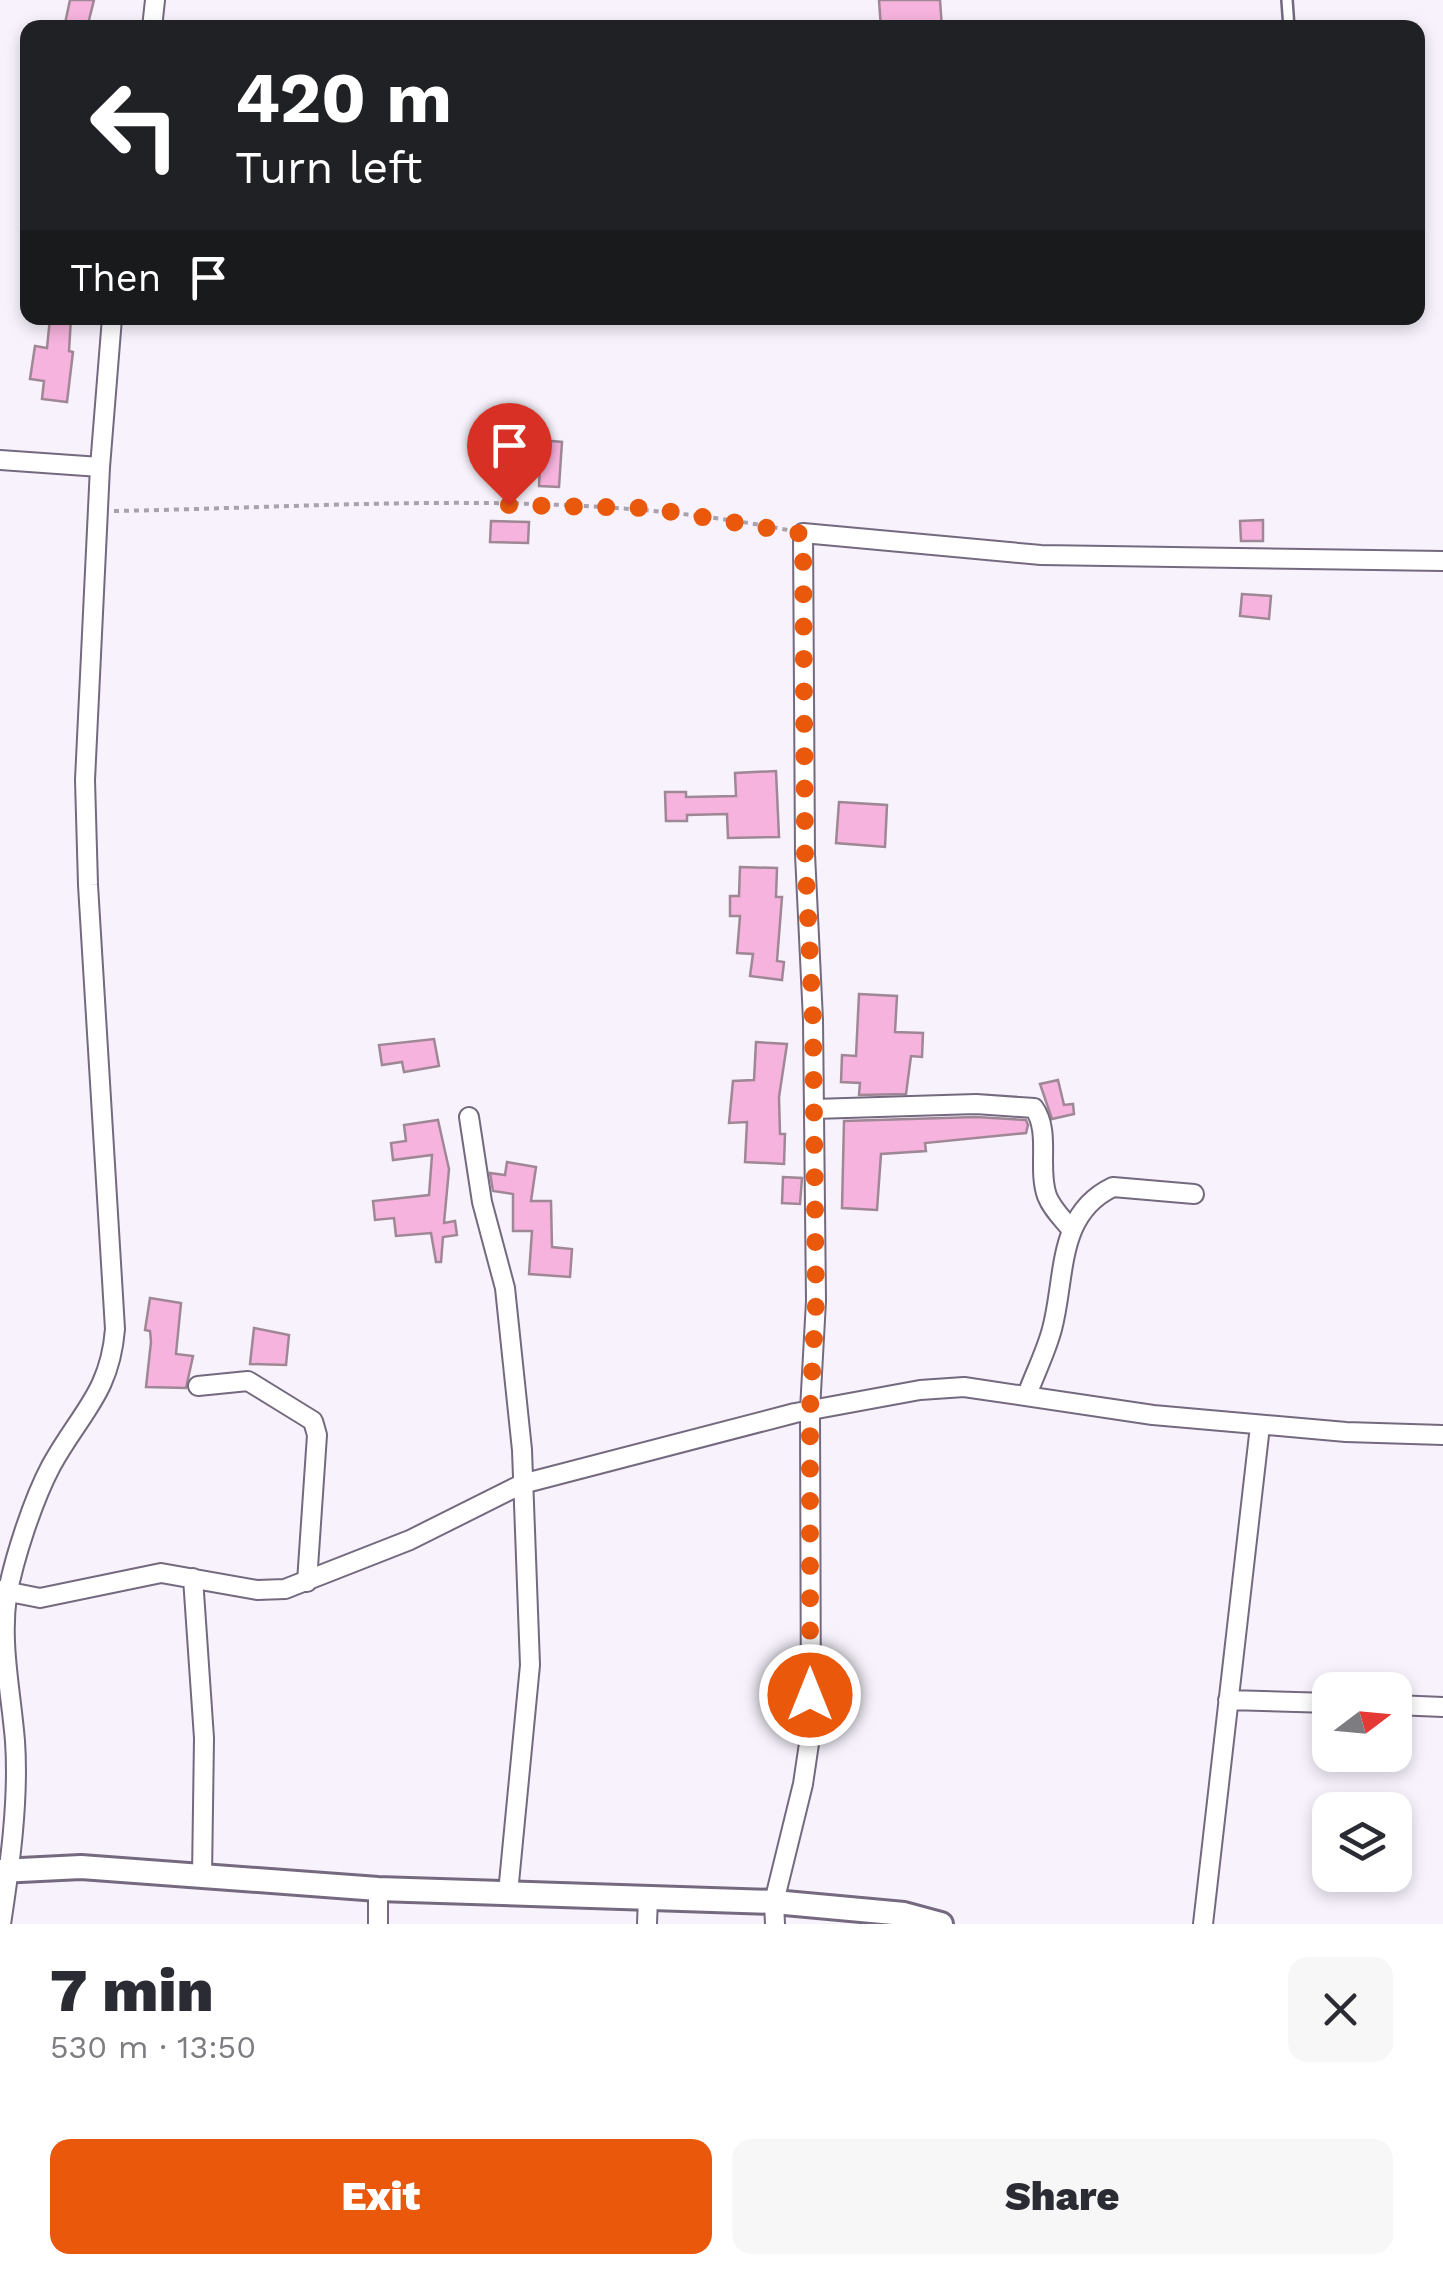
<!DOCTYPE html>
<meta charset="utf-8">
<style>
body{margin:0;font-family:"Work Sans",sans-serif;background:#f7f7f7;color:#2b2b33;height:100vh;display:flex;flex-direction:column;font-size:38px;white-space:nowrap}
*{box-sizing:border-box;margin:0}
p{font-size:32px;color:#7c7c81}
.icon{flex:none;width:55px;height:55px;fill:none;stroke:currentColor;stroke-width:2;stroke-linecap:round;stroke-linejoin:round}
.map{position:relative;height:1924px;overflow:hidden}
.details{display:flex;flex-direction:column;background:#fff;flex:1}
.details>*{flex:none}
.top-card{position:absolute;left:20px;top:20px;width:1405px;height:305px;border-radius:20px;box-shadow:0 5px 15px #0003;background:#202124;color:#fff;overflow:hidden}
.needle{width:65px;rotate:74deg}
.fabs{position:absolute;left:1312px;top:1672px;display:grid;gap:20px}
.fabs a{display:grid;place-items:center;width:100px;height:100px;border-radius:20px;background:#fff;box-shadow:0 5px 15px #0003;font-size:50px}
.pin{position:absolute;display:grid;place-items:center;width:85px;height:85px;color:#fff;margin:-102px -42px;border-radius:50% 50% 50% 0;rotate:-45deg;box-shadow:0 0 10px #0007}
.pin .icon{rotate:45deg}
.me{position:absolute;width:110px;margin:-55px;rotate:0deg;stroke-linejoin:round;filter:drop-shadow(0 0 8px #0008)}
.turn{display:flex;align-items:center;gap:35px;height:210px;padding:0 50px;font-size:45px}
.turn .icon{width:130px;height:130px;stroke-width:2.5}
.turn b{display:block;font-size:70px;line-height:85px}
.then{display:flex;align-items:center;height:95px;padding:0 50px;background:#0003;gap:20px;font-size:38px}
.round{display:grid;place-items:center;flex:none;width:105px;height:105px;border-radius:20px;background:#f7f7f7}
.overview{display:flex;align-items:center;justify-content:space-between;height:170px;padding:0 50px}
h1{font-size:60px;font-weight:800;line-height:75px}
.button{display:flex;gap:20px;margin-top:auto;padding:20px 50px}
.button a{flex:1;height:115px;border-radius:20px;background:#ea580c;color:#fff;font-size:40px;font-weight:800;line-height:115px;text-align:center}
.button a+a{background:#f7f7f7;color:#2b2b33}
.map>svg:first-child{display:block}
.building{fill:#f6b3dd;stroke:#9f8795;stroke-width:2.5}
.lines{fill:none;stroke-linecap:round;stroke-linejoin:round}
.service-casing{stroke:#74697e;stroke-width:14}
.minor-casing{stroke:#74697e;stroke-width:22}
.tertiary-casing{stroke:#74697e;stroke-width:28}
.path{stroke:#a7a2ac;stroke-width:4;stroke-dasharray:5 5;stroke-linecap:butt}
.service{stroke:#fff;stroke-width:9}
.minor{stroke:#fff;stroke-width:18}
.tertiary{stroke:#fff;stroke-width:22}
.route{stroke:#ea580c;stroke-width:18;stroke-dasharray:0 32.4}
</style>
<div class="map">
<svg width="1443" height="1924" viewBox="0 0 1443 1924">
<rect width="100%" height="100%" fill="#f7f2fc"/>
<path class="building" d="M70,0H94L87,28H64Z
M879,0H940L942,28H881Z
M50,318H71L69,351L73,352L67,402L42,399L44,381L30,379L35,346L47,348Z
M541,440L562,442L559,487L539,486Z
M1263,520V541H1241L1240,521Z
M491,521L529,522L528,543L490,542Z
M1242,594L1271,596L1269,619L1240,616Z
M776,771L779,837L728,838L727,814L687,815V821H666L665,792H686V797L736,796L735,773Z
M839,802L887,805L885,847L836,843Z
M740,867L777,868L776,897H782L777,961L784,962L782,980L750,976L753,954L737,953L740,916H730V896H739Z
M859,994L897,996L895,1032L923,1033L922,1057L911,1056L906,1094L859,1095L860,1083L841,1082L842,1055L856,1056Z
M434,1039L439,1066L404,1072L402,1062L382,1065L379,1045Z
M756,1042L787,1044L779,1097L780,1134H785L784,1164L745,1162L747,1122L729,1123L733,1081L754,1080Z
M1058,1080L1064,1105L1073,1104L1074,1114L1052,1119L1040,1084Z
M976,1117L1026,1120L1028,1125L1026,1133L925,1143L926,1151L881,1154L877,1210L842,1208L844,1121Z
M438,1120L449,1169L444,1223L455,1221L457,1235L443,1237L441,1262H436L431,1233L396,1236L394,1218L375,1220L373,1201L429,1195L432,1155L393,1160L391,1143L406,1141L404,1125Z
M507,1162L536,1167L531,1201H551L552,1247L572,1249L570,1277L529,1274L532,1231H513V1194L493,1191L490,1173L505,1175Z
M783,1177L802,1178L800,1204L782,1203Z
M150,1298L181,1303L176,1354L193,1356L186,1388L146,1387L151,1342L150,1331L145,1330Z
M254,1328L289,1335L286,1365L250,1364Z"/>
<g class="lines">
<g class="service-casing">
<path id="service" d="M1287,0L1289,28"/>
</g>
<g class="minor-casing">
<path id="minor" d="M152,28L155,0
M0,460L100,467
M814,1109L976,1104L1034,1108C1051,1132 1037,1168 1047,1196C1052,1209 1062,1218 1071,1229
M469,1117L482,1202L505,1288L522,1450L530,1665L508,1893
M198,1386L248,1381L313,1421L317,1435L307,1582
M1027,1395C1035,1373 1046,1352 1052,1329C1066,1277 1056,1214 1113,1187L1194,1194
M193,1578L204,1738L202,1877
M0,1590L40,1598L161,1573L257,1590L285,1589L410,1540L522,1484L795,1413L920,1390L964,1387L1153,1415L1346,1432L1443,1435
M1228,1700L1330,1703
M1395,1705L1443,1707
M1,1924C10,1865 19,1800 15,1741C11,1692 0,1644 7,1596C14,1558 33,1500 51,1466C80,1413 110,1393 115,1329L88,885L85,780L100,467L112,318
M378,1924V1889
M647,1924L648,1897
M775,1924L774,1902L803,1784L811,1730L810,1410L816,1301L813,1020L805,854L803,533L1041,555L1443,561
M1203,1924L1260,1426"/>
</g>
<g class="tertiary-casing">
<path id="tertiary" d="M0,1871L81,1867L378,1889L774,1902L904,1914L941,1924"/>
</g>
<path class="path" d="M114,511C338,507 567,487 788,530"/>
<use href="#service" class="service"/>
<use href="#minor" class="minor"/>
<use href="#tertiary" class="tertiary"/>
</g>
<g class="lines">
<path class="route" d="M509,505L649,508L803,534L805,854L813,1020L816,1302L810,1410V1695"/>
</g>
</svg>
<div class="fabs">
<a><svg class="needle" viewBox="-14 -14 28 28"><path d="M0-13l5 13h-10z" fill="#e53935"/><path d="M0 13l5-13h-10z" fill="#7c7c81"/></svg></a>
<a><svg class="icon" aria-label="layers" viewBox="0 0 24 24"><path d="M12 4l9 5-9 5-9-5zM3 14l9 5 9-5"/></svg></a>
</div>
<div class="pin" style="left:509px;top:505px;background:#d93025"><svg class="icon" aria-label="arrive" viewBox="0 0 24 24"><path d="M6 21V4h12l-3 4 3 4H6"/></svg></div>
<svg class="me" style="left:810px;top:1695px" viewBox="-20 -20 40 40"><circle r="17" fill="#ea580c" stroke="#fff" stroke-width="3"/><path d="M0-11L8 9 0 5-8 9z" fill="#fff"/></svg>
<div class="top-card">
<div class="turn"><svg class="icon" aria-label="left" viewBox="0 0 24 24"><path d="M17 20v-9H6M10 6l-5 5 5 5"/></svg><div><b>420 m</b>Turn left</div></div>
<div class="then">Then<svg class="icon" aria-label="arrive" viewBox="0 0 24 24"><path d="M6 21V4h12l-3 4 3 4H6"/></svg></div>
</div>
</div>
<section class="details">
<div class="overview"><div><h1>7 min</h1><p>530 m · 13:50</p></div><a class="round"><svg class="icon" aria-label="close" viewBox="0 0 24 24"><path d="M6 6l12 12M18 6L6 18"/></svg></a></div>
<div class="button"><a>Exit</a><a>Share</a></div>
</section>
